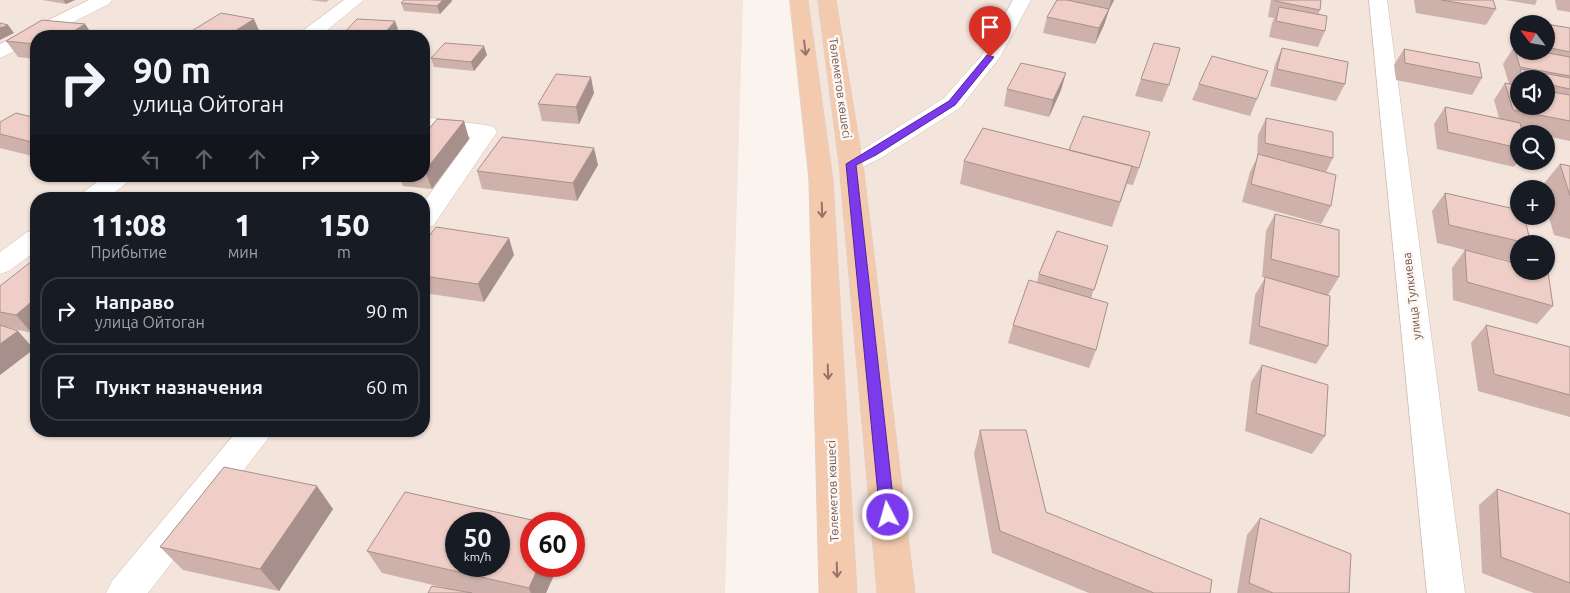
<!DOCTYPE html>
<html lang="ru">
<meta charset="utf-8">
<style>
body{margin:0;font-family:Ubuntu,sans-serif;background:#20242c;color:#f1f3f6;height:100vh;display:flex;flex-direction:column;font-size:19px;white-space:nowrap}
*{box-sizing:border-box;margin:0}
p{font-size:16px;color:#9ea1a6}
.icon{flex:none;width:28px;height:28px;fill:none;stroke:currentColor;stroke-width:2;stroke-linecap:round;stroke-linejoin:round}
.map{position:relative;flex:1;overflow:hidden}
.side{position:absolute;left:30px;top:192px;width:400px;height:245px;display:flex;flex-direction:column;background:#171b24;border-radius:20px;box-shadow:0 1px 4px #0004}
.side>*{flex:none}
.guide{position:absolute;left:30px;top:30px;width:400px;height:152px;border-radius:20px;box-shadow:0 1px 4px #0004;background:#171b24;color:#f1f3f6;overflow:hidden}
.needle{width:32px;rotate:301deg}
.controls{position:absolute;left:1510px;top:15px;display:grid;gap:10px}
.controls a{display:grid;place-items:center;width:45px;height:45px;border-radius:50%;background:#171b24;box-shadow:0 1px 4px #0004;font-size:25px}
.speed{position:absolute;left:445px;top:512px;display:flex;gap:10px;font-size:25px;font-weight:700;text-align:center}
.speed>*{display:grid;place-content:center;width:65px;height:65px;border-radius:50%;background:#171b24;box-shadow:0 1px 4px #0004;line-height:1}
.speed small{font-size:12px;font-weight:400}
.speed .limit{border:8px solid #d22;background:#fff;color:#111}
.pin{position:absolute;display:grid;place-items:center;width:42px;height:42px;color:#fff;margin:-51px -21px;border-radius:50% 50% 50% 0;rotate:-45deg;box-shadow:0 0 5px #0007}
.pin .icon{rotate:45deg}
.me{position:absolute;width:55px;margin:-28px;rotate:354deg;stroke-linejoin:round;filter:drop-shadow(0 0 4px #0008)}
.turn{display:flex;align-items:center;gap:18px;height:105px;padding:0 20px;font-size:22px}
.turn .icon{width:65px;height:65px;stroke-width:2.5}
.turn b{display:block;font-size:35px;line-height:42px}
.lanes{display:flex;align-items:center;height:48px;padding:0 20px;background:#0003;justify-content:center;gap:25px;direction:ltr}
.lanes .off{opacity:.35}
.eta{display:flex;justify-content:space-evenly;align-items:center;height:85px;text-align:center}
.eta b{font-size:30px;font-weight:800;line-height:35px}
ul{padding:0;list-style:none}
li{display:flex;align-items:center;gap:15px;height:68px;margin:0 10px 8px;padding:0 10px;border:2px solid #363941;border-radius:20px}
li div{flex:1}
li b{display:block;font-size:19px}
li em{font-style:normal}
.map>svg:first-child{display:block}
.residential{fill:#f3e4dc;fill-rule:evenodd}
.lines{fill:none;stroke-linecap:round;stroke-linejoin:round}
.street-casing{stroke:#d0bcb5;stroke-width:1}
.primary-casing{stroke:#d9d0ce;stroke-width:1}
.street{fill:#fff;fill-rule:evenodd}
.primary{fill:#f3caad;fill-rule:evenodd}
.wall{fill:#ceb1ab;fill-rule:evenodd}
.shaded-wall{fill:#a7908b}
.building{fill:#efcec7;stroke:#a7908b;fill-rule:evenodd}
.oneway{stroke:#957368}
.route{fill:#7c3aed;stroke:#51269a}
.labels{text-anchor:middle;stroke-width:5;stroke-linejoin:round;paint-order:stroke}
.street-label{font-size:12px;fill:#765651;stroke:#fef8f4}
</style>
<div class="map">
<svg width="1570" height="593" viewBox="0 0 1570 593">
<rect width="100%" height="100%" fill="#fbf3ed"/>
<path class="residential" d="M0,0H743L725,593H0ZM36,36H424V176H36ZM36,199H424V431H36ZM456,524H499V566H456ZM531,524H574V566H531Z
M800,0H1570V593H827ZM1519,24H1546V51H1519ZM1519,79H1546V106H1519ZM1519,134H1546V161H1519ZM1519,189H1546V216H1519ZM1519,244H1546V271H1519Z"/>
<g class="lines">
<g class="street-casing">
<path id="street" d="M89,0H112L109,4L46,36H36V41L0,58V44Z
M344,0H364L320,36H299L301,32Z
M1013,0H1031L1000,57L960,108L881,158L859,169L851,171L843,169L839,164L843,159L865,148L944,98L982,55Z
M1369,0H1387L1465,593H1427Z
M424,117L486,125L494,127L497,132L433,226L424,228V202L471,137L424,131Z
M105,176H133L129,181L106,199H78L81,194Z
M36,230V251L9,271L0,274V252L27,232Z
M237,431H272L267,440L148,593H106L112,581Z"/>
</g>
<g class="primary-casing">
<path id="primary" d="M790,0H808L833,180L857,593H819L809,180Z
M818,0H836L863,164L915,593H877L839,164Z"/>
</g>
<use href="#street" class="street"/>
<use href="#primary" class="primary"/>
</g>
<path class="wall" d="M42,0H75L66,4Z
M309,0H329L326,2Z
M1057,0H1114L1109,10L1104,25L1095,44L1043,33L1047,17Z
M1271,0H1321L1320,10L1318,15L1325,31L1318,47L1269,37L1272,23L1274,18L1268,17Z
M1414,0H1493L1496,9L1486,25L1416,13Z
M1505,0H1537L1535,5Z
M1555,0H1570V12L1557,10Z
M452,1L440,14L404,11L401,3Z
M85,24L93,36H36V59L18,57L6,41Z
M1546,24L1570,28V141L1546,136V134H1534L1522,131L1519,134V160L1514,167L1437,149L1434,124L1445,107L1499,118L1494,100L1505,83L1509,84L1503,64L1514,47L1517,48L1514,36L1519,29V51H1546ZM1519,79H1546V106H1519Z
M398,29L392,36H345L344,33Z
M190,32L261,35L260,36H193Z
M1282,48L1345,84L1336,101L1270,86L1275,64Z
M1404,49L1482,78L1472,95L1396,80L1394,65Z
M487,55L474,71L434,67L431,58Z
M1066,73L1061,90L1049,117L1004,106L1007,89Z
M1141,79L1169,85L1162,102L1135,96Z
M1199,84L1257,99L1250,116L1192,100Z
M594,93L579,124L542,121L538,104Z
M36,118V157L0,148V122Z
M1266,118L1333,158L1326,172L1331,206L1321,224L1242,202L1250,172L1257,158L1258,135Z
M464,121L469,139L432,189L403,186L400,176H424V135Z
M983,128L1139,168L1133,185L1127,184L1112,227L960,184L964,161Z
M1560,164L1570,166V239L1554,235L1546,206V189H1542L1541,187Z
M598,165L577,201L482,189L477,171Z
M1445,193L1531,244H1519V259L1516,262L1468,251L1553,306L1537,324L1453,300L1452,268L1465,250L1437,243L1432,211Z
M1275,214L1339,277L1328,295V346L1316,364L1249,344L1255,295L1265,278L1262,277L1266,231Z
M424,243L514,255L484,302L424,293Z
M1108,246L1091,298L1096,350L1089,368L1008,343L1013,325L1037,282L1039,274Z
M36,262V329L32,333L6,327L34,349L0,375V286Z
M1486,325L1570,347V417L1478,391L1471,343Z
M1262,365L1325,436L1312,454L1245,431L1251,382Z
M980,430L1046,512L1210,593H1089L992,553L974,454Z
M1497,489L1570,514V593H1534L1482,573L1479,505Z
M333,509L279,591L183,570L160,547Z
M1260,518L1349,593H1237L1247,535Z
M367,551L558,566L546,593H428L446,588L382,573Z"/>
<path class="shaded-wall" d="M63,0H75L66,4Z
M443,0H452V1L440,14L437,6Z
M1111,0H1114L1109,10L1104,25L1095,44L1099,28L1109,9Z
M254,19L261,35L260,36H227Z
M395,21L398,29L392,36H383V35Z
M85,24L93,36H66Z
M8,25L14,33L0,40V28Z
M484,46L487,55L474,71L471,62Z
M1066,73L1061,90L1049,117L1053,100Z
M591,77L594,93L579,124L576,107Z
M464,121L469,139L432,189L425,171Z
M594,148L598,165L577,201L573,183Z
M509,238L514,255L484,302L478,284Z
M36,298V329L32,333L16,315Z
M18,331L34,349L0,375V344Z
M424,354L429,365L424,373Z
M317,486L333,509L279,591L260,569Z
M539,566H558L546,593H531L529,588Z"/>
<path class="building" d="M404,0H443L437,6L401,3Z
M1057,0H1067L1109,9L1099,28L1047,17Z
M1275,0H1321L1320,10L1275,1Z
M1441,0H1493L1496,9Z
M1279,7L1327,16L1325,31L1276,21Z
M221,13L254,19L227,36H215L190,32Z
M357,19L395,21L383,35L344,33Z
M42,20L85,24L66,36H36V44L6,41Z
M1524,20L1545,24H1525Z
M0,23L8,25L0,28Z
M1546,24L1570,28V52L1546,47Z
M445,43L484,46L471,62L431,58Z
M1154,43L1180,48L1169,85L1141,79Z
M1514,47L1519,48V51H1536L1570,57V76L1520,67Z
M1282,48L1348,62L1345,84L1277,69Z
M1404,49L1479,63L1482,78L1405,63Z
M1212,56L1268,71L1257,99L1199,84Z
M1021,63L1066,73L1053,100L1007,89Z
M1520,69L1570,78V89L1546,84V79H1522Z
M556,74L591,77L576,107L538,104Z
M1505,83L1519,86V106H1546V91L1570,95V121L1513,110Z
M1445,107L1520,123L1523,134H1519V148L1448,132Z
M16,113L36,118V143L0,134V122Z
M1083,116L1150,132L1139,168L1069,150Z
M1266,118L1333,132V158L1265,143Z
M437,119L464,121L425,171H424V135Z
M983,128L1132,166L1120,202L964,161Z
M502,137L594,148L573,183L477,171Z
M1258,154L1336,175L1331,206L1251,184Z
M1560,164L1570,166V196Z
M1445,193L1519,210V216H1524L1531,244L1449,225Z
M109,196L136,199H105Z
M1275,214L1339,230V277L1271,259Z
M436,227L509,238L478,284L424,276V243Z
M1057,231L1108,246L1094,290L1039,274Z
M1465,250L1519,264V271L1548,272L1553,306L1467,282Z
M32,261L36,262V298L16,315L0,312V286Z
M1265,277L1330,296L1328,346L1259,326Z
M1029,280L1108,303L1096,350L1013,325Z
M0,325L18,331L0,344Z
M1486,325L1570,347V395L1494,374Z
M1262,365L1328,385L1325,436L1256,413Z
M980,430H1026L1046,512L1212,580L1210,593H1154L1000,531Z
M224,467L317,486L260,569L160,547Z
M1497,489L1570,514V583L1501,557Z
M405,492L550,524H531V566H539L529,588L367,551ZM456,524H499V566H456Z
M1260,518L1351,554L1349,593H1273L1249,583Z
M432,586L472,593H428Z"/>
<defs><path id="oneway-shaft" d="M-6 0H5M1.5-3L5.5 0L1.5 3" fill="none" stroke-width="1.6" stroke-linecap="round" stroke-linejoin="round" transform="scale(1.25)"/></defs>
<g class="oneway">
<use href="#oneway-shaft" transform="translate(805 48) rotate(83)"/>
<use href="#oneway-shaft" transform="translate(822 210) rotate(88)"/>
<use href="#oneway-shaft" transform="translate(828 372) rotate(88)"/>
<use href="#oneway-shaft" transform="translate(837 570) rotate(88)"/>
</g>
<path class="route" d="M987,55L994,57L955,105L876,155L856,165L895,515L893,519L888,521L883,519L880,515L846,164L949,101Z"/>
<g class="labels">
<g class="street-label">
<text transform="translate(840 88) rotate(82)" y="4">Төлеметов көшесі</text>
<text transform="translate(1412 296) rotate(-97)" y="4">улица Тулкиева</text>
<text transform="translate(833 491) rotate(-92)" y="4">Төлеметов көшесі</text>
</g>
</g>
</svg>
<div class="controls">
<a><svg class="needle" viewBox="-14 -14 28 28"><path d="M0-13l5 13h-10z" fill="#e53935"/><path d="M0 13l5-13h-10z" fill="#9ea1a6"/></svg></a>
<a><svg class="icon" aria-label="sound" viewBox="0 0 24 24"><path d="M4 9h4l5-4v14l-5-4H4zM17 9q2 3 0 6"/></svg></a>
<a><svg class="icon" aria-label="search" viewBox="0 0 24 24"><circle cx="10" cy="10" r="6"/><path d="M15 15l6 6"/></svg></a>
<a>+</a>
<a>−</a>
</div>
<div class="speed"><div>50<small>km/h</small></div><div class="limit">60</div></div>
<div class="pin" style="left:990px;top:57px;background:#d93025"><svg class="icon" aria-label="arrive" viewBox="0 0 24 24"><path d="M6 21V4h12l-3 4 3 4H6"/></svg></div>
<svg class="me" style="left:888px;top:515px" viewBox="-20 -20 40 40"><circle r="17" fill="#7c3aed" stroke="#fff" stroke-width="3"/><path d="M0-11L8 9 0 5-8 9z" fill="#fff"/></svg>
<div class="guide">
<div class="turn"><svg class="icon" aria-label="right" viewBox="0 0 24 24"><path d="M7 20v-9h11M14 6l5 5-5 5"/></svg><div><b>90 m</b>улица Ойтоган</div></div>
<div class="lanes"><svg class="icon off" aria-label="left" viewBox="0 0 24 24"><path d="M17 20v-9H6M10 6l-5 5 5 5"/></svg><svg class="icon off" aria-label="ahead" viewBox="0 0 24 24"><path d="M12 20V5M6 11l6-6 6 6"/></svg><svg class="icon off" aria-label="ahead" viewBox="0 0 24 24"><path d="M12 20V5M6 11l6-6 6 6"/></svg><svg class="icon" aria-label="right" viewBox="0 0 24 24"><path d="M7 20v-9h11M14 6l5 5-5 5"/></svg></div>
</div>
<section class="side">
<div class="eta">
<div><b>11:08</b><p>Прибытие</p></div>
<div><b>1</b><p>мин</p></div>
<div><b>150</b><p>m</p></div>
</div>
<ul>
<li><svg class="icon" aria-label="right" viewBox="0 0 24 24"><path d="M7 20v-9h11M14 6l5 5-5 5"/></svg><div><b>Направо</b><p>улица Ойтоган</p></div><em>90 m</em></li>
<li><svg class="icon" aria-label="arrive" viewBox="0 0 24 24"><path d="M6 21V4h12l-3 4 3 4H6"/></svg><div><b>Пункт назначения</b></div><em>60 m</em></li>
</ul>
</section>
</div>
